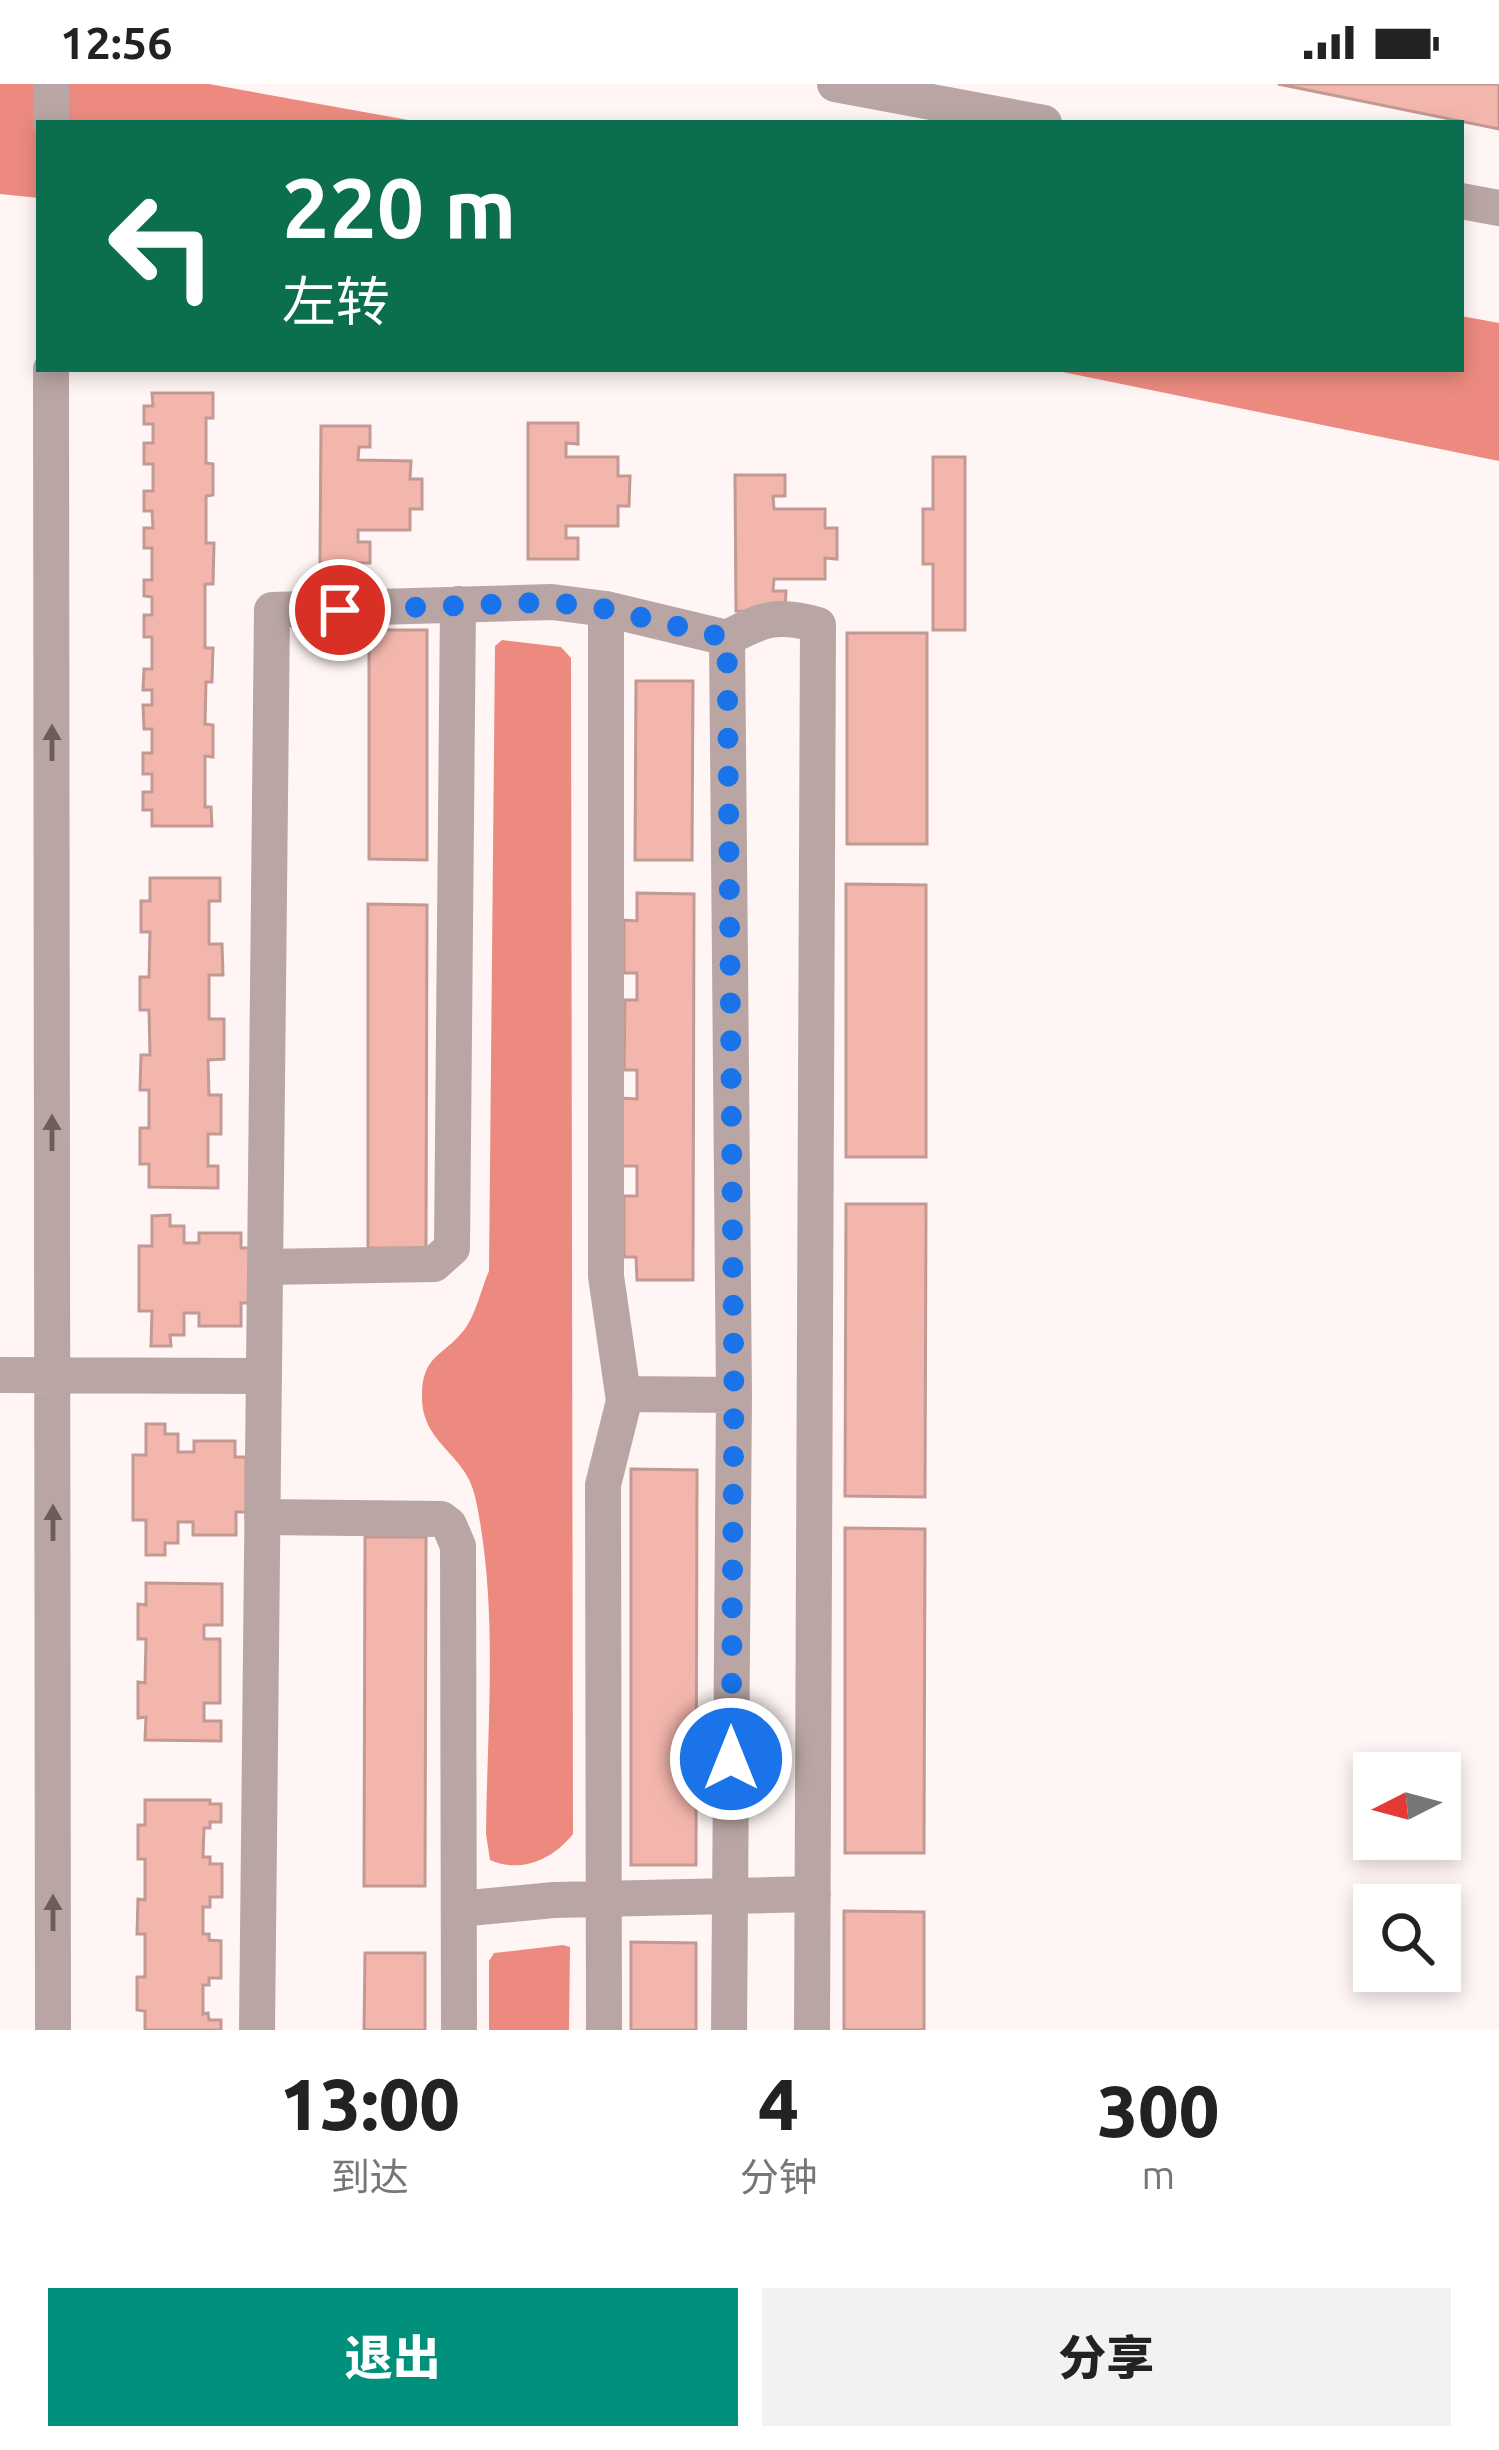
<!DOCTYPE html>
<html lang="zh">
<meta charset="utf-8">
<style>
body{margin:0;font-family:Ubuntu,"Noto Sans SC",sans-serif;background:#f2f2f2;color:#222;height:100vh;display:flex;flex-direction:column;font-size:45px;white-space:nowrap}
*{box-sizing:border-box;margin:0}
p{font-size:39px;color:#767676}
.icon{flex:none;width:66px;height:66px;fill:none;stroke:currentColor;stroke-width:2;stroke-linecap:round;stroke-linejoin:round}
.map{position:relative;height:1946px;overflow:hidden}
.drawer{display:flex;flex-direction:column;background:#fff;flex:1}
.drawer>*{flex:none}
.top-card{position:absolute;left:36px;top:36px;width:1428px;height:252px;border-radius:0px;box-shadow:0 6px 18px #0003;background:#0b6e4f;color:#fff;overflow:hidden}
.needle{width:78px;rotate:264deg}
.controls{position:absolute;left:1353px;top:1668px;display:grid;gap:24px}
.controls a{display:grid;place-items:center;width:108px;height:108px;border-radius:0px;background:#fff;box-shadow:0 6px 18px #0003;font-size:60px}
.pin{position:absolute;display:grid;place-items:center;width:102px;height:102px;color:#fff;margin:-51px;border:6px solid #fff;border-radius:50%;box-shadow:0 3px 12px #0007}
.me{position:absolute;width:132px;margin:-66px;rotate:0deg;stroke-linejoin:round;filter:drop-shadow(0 0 9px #0008)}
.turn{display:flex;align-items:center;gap:42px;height:252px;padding:0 48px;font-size:54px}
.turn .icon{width:156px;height:156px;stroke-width:2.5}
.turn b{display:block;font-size:84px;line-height:102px}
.eta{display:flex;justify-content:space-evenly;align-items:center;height:204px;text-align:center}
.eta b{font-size:72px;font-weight:800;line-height:84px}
.cta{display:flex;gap:24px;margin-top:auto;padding:24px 48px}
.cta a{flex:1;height:138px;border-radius:0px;background:#00907b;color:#fff;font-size:48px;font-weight:800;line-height:138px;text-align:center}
.cta a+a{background:#f2f2f2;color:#222}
.status{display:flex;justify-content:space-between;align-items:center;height:84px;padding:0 60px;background:#fff;direction:ltr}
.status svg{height:33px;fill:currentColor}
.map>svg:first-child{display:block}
.water{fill:#ec8a7f}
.building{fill:#f3b6ad;stroke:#c29993;stroke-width:3}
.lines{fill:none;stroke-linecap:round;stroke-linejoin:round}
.minor{stroke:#b9a6a4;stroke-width:36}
.oneway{fill:#6c5c5a}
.route{stroke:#1a73e8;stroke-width:21;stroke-dasharray:0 37.8}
</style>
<div class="status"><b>12:56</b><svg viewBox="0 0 49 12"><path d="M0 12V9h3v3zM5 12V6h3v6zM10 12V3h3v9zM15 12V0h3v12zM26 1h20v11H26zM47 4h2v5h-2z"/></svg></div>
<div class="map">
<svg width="1499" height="1946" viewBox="0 0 1499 1946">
<rect width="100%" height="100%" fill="#fef5f4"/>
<path class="water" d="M0,0H209L425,39H39V114L0,110Z
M1461,232L1499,239V377L1048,285H1461Z
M502,556L561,563L571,574L573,1750C553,1775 522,1790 490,1776L486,1750C487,1639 499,1522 475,1412C465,1368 421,1360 422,1311C422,1271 444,1272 464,1246C476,1231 481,1205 489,1187L495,562Z
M563,1861L570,1863L569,1946H489V1877L494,1869Z"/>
<path class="building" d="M1278,0H1499V45Z
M152,309H213V334H206V379L213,380V411L206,412V459H214L213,500H205V564H213L212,598H206L205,640L213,641V673L205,672V723H211L212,742H152V726H143V708H152V690H143V669H152V645H144L143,621H152V606H143L144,585H152V553H144V531H152V513L144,512V496H152V464H144V444H153L152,427H144V407H153V380H144V359H153V340H144V322H153Z
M528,339H578V360L566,359V373H618V392H630L629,422H618V442H566V454H578V475H528Z
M321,342H370V363H359L358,376L411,377L410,395H422V425H410V446H358V458H370V479H320Z
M933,373H965V546H933V480H923V425H933Z
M735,391H785V412H773L774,425H825V444H837V475L825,474V495H774L773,507H786L785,528L736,527Z
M369,546H427V776L369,775Z
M847,549H927V760H847Z
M636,597H693L692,776H635Z
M150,794H220V817H209V860H222L223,891H209V935H224V975L208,976L209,1011H221V1050H208V1082H218V1104L149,1103V1080H140V1044H149V1006H140L141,971H150L149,926H140V893H149L150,848H141V817H150Z
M846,800L926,801V1073H846Z
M637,809L694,810L693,1196H637L636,1173H624V1112H637V1082H622L621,1014L637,1015V986H624L625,916H637V889H624V836L637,837Z
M368,820L427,821L426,1164H368Z
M846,1120H926L925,1413L845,1412Z
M170,1131V1142H184V1159H199V1149H241V1164H251V1219H241V1242H199V1229H184V1251H170L171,1262H151L152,1227H139V1162H152V1132Z
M146,1340H165V1350H178V1368H194V1357H235V1373H246V1428H236V1451H193V1438H178V1459H165V1471H146V1436H133V1371H146Z
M631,1385L697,1386L696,1781H631Z
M845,1444L925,1445L924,1769H845Z
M365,1453H426L425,1802H364Z
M146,1499L222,1500V1541H204V1555H220V1619H204V1637H221V1657L145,1656L146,1633L138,1634V1598L145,1599L146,1555H138V1520L146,1521Z
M145,1716H210V1720H221V1738H210V1744H204L203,1773H210V1780H222V1813H210V1823H203V1850H209V1856L221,1857V1894H209V1901H203V1930L208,1929L209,1936H221V1946H145V1927L137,1926V1893H145V1850H137L138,1815L145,1816V1775H138V1741H145Z
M844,1827L924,1828V1946H844Z
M631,1858L696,1859V1946H631Z
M365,1869H425V1946H364Z"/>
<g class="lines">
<path class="minor" d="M51,0V39
M835,0L1044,39
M1461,117L1499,124
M51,285L53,1946
M727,554C763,535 777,529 818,541L812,1946
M265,1183L434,1180L452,1164L458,520
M0,1291L264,1292
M623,1310L734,1311
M262,1433L441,1435L449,1441L458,1462L459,1946
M459,1825L554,1816L813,1810
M257,1946L272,526L552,518L606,525L727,554L734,1311L729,1946
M604,1946L603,1401L624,1317L606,1192V525"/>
</g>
<defs><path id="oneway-solid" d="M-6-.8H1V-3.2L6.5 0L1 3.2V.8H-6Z" transform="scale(3)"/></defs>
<g class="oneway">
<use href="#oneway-solid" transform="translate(52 659) rotate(-90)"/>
<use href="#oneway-solid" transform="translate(52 1049) rotate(-90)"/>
<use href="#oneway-solid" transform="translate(53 1439) rotate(-90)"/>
<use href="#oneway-solid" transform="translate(53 1829) rotate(-90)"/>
</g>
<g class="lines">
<path class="route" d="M340,526L552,518L606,525L727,554L734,1311L731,1675"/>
</g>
</svg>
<div class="controls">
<a><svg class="needle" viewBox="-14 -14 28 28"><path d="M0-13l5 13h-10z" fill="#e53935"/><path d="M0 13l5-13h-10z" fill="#767676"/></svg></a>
<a><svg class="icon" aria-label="search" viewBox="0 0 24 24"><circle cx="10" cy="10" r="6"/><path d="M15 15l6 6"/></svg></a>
</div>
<div class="pin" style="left:340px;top:526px;background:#d93025"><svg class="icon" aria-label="arrive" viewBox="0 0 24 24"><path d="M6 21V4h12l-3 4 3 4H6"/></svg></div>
<svg class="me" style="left:731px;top:1675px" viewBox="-20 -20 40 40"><circle r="17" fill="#1a73e8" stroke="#fff" stroke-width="3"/><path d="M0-11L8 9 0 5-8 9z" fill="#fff"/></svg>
<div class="top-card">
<div class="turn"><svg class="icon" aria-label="left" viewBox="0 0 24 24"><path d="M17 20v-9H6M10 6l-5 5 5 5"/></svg><div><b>220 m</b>左转</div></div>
</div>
</div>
<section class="drawer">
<div class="eta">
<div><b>13:00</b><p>到达</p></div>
<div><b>4</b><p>分钟</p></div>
<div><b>300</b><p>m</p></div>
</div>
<div class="cta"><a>退出</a><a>分享</a></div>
</section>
